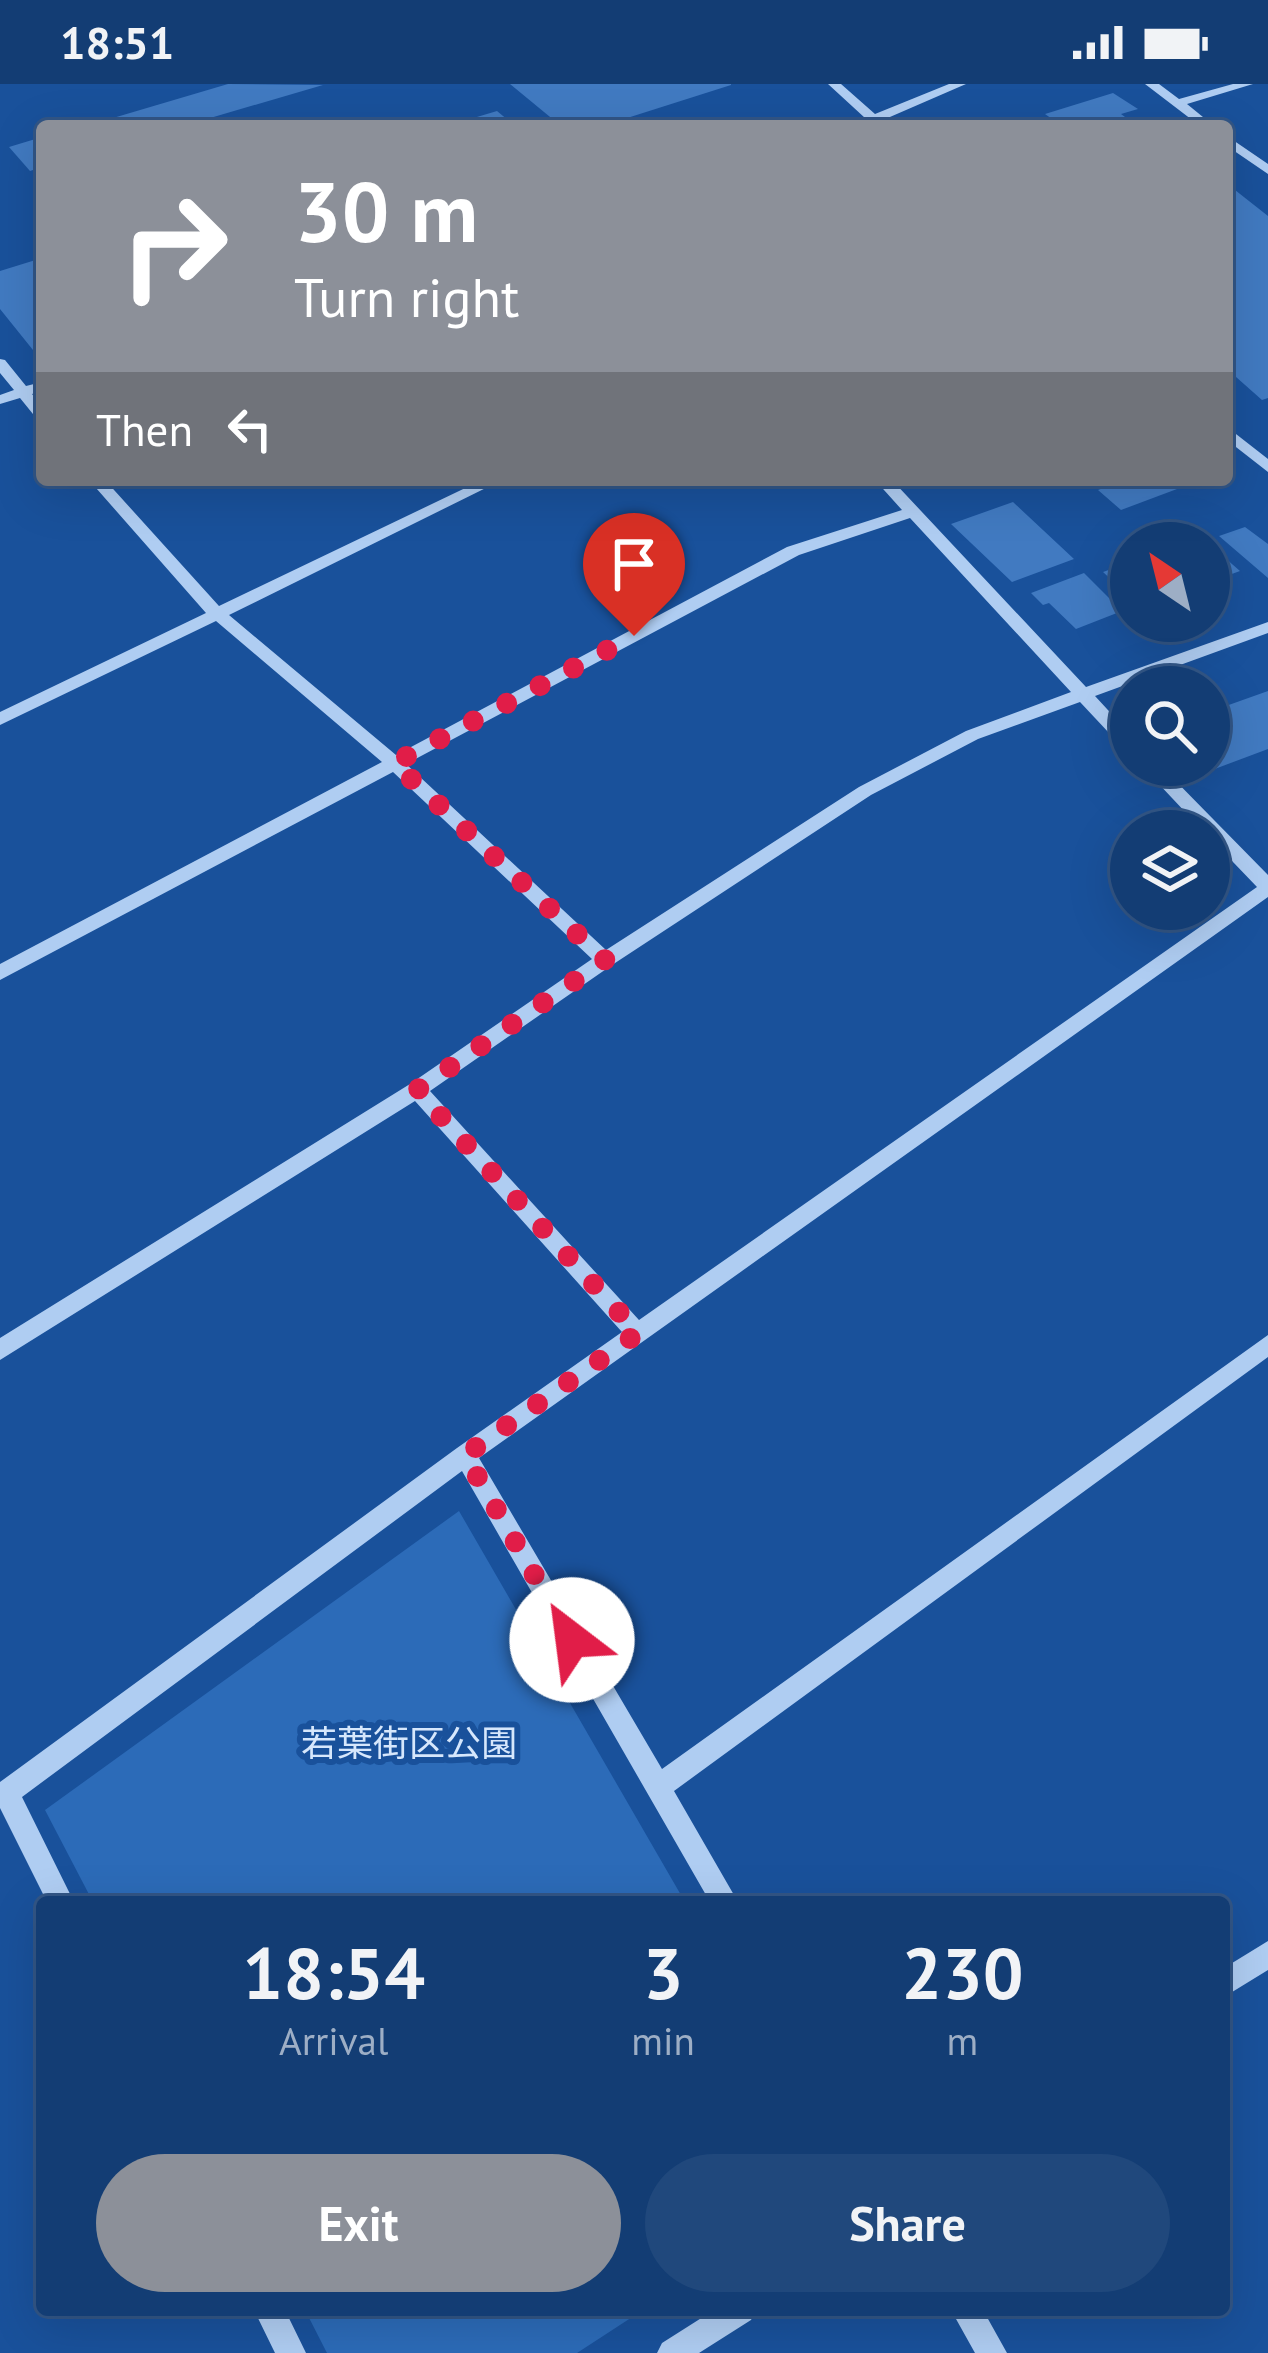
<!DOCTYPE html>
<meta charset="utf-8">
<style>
body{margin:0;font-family:"PT Sans","Noto Sans JP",sans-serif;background:#20487c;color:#f1f3f6;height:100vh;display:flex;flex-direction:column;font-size:45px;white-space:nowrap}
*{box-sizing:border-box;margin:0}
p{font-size:39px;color:#9daec5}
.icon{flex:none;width:66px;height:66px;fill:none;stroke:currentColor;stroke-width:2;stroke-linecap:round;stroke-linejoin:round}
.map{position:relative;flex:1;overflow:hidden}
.details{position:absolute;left:36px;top:1812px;width:1194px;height:420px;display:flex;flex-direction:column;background:#133d74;border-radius:12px;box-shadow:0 12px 48px #0002,0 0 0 3px #325686}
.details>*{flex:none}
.hud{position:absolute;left:36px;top:36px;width:1197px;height:366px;border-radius:12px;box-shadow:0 12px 48px #0002,0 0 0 3px #325686;background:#8c9099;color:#fff;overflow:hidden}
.needle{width:78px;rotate:325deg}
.tools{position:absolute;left:1110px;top:438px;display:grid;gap:24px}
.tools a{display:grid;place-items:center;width:120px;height:120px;border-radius:50%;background:#133d74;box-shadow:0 12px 48px #0002,0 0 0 3px #325686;font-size:60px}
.pin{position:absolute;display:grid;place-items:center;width:102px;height:102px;color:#fff;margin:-123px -51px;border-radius:50% 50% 50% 0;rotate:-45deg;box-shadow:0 0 12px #0007}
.pin .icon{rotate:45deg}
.me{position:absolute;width:132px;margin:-66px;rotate:330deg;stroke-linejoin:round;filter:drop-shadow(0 0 9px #0008)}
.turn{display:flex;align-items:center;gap:42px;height:252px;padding:0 60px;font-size:54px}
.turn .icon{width:156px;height:156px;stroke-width:2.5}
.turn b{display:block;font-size:84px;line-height:102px}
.then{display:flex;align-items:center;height:114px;padding:0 60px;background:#0003;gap:24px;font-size:45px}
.eta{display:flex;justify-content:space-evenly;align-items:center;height:204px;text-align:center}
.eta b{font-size:72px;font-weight:700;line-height:84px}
.cta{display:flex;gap:24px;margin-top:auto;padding:24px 60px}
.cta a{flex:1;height:138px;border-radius:72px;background:#8c9099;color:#fff;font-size:48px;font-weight:700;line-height:138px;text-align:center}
.cta a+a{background:#20487c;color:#f1f3f6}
.status{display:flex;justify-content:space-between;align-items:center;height:84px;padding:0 60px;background:#133d74;direction:ltr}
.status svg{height:33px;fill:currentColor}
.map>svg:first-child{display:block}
.green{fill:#2c6bb8}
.building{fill:#417ac1}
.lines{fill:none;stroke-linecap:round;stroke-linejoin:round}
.minor{fill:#afcdf2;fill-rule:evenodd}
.route{stroke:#e11d48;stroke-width:21;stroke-dasharray:0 37.8}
.labels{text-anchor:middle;stroke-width:12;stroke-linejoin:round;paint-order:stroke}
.park-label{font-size:36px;fill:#d6e7fc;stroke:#19519b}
</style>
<div class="status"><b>18:51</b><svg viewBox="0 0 49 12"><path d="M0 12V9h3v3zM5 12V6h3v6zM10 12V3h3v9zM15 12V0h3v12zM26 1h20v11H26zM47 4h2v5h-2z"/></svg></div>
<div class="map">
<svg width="1268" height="2269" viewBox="0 0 1268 2269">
<rect width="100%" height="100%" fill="#19519b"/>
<path class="green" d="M459,1427L685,1818H93L45,1726Z
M305,2226H643L577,2269H327Z"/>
<path class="building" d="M228,0L323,1L183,42H86Z
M510,0H731V1L602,42H561Z
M1113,9L1138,25L1121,30L1129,36L1062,42L1045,30Z
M497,27L515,42H450V41Z
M42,53V83L30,87L9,63Z
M1235,106L1268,132V314L1262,316L1227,285V108Z
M42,174V269L37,271L0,225V187Z
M1125,396H1201L1121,426L1098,406Z
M1013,418L1074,475L1012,498L951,440Z
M1245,443L1268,460V494L1219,452Z
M1209,460L1240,487L1221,494L1229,501L1209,508Z
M1131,478V514L1103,488Z
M1084,489L1122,527L1076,545L1049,519L1043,521L1031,509Z
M1268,607V665L1196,692L1186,681H1209V628Z"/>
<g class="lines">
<path class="minor" d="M828,0H841L875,30L949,0H966L883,36L888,42H850L865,34Z
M1145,0H1159L1179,15L1233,0H1253L1187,20L1214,42H1200Z
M1227,52L1268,80V90L1227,62Z
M0,275L5,276L26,302L42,298V307L32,310L42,322V336L37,335L20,314L0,320V311L14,306L0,289Z
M1227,343L1268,375V388L1227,356Z
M89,396H105L219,522L482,396H502L229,531L396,671L787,463L902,426L875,396H892L1086,603L1268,538V549L1095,612L1131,651V668L1125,666L1080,618L978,655L871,711L612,881L430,1007L639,1236L1257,803L1209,753V747H1203L1141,681H1160L1268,791V813L479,1374L662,1685L1268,1251V1273L674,1707L738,1818H710L462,1387L22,1713L74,1818H47L0,1724V1698L457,1364L622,1248L415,1017L0,1276V1254L410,1000L592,875L393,688L0,896V880L382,678L216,537L0,641V628L206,529ZM910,434L1071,608L966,647L859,703L606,866L406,680L799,471Z
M1268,1857V1886L1224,1913V1884Z
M254,2226H285L306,2269H275Z
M714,2226H756L751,2236L699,2269H657L662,2259Z
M951,2226H983L1007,2269H975Z"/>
</g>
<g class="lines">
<path class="route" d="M572,1556L465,1371L638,1249L417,1006L605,876L394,679L634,552"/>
</g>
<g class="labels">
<g class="park-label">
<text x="409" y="1672">若葉街区公園</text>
</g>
</g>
</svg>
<div class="tools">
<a><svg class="needle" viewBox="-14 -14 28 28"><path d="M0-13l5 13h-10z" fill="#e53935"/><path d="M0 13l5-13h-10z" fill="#9daec5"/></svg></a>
<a><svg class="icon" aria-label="search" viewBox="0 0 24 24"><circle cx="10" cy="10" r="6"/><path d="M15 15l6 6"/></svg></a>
<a><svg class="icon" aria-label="layers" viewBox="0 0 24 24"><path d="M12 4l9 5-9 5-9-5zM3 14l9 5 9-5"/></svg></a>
</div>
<div class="pin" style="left:634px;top:552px;background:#d93025"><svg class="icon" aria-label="arrive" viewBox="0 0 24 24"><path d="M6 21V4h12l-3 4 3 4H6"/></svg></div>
<svg class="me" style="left:572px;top:1556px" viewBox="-20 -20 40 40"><circle r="19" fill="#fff"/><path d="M0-13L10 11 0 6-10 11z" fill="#e11d48"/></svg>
<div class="hud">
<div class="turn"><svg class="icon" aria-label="right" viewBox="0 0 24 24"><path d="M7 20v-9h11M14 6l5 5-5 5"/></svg><div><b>30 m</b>Turn right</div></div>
<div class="then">Then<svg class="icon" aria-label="left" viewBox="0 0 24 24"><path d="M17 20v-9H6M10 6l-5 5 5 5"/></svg></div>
</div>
<section class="details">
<div class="eta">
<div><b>18:54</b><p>Arrival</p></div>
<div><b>3</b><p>min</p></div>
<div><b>230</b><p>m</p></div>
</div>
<div class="cta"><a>Exit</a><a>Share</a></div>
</section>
</div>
